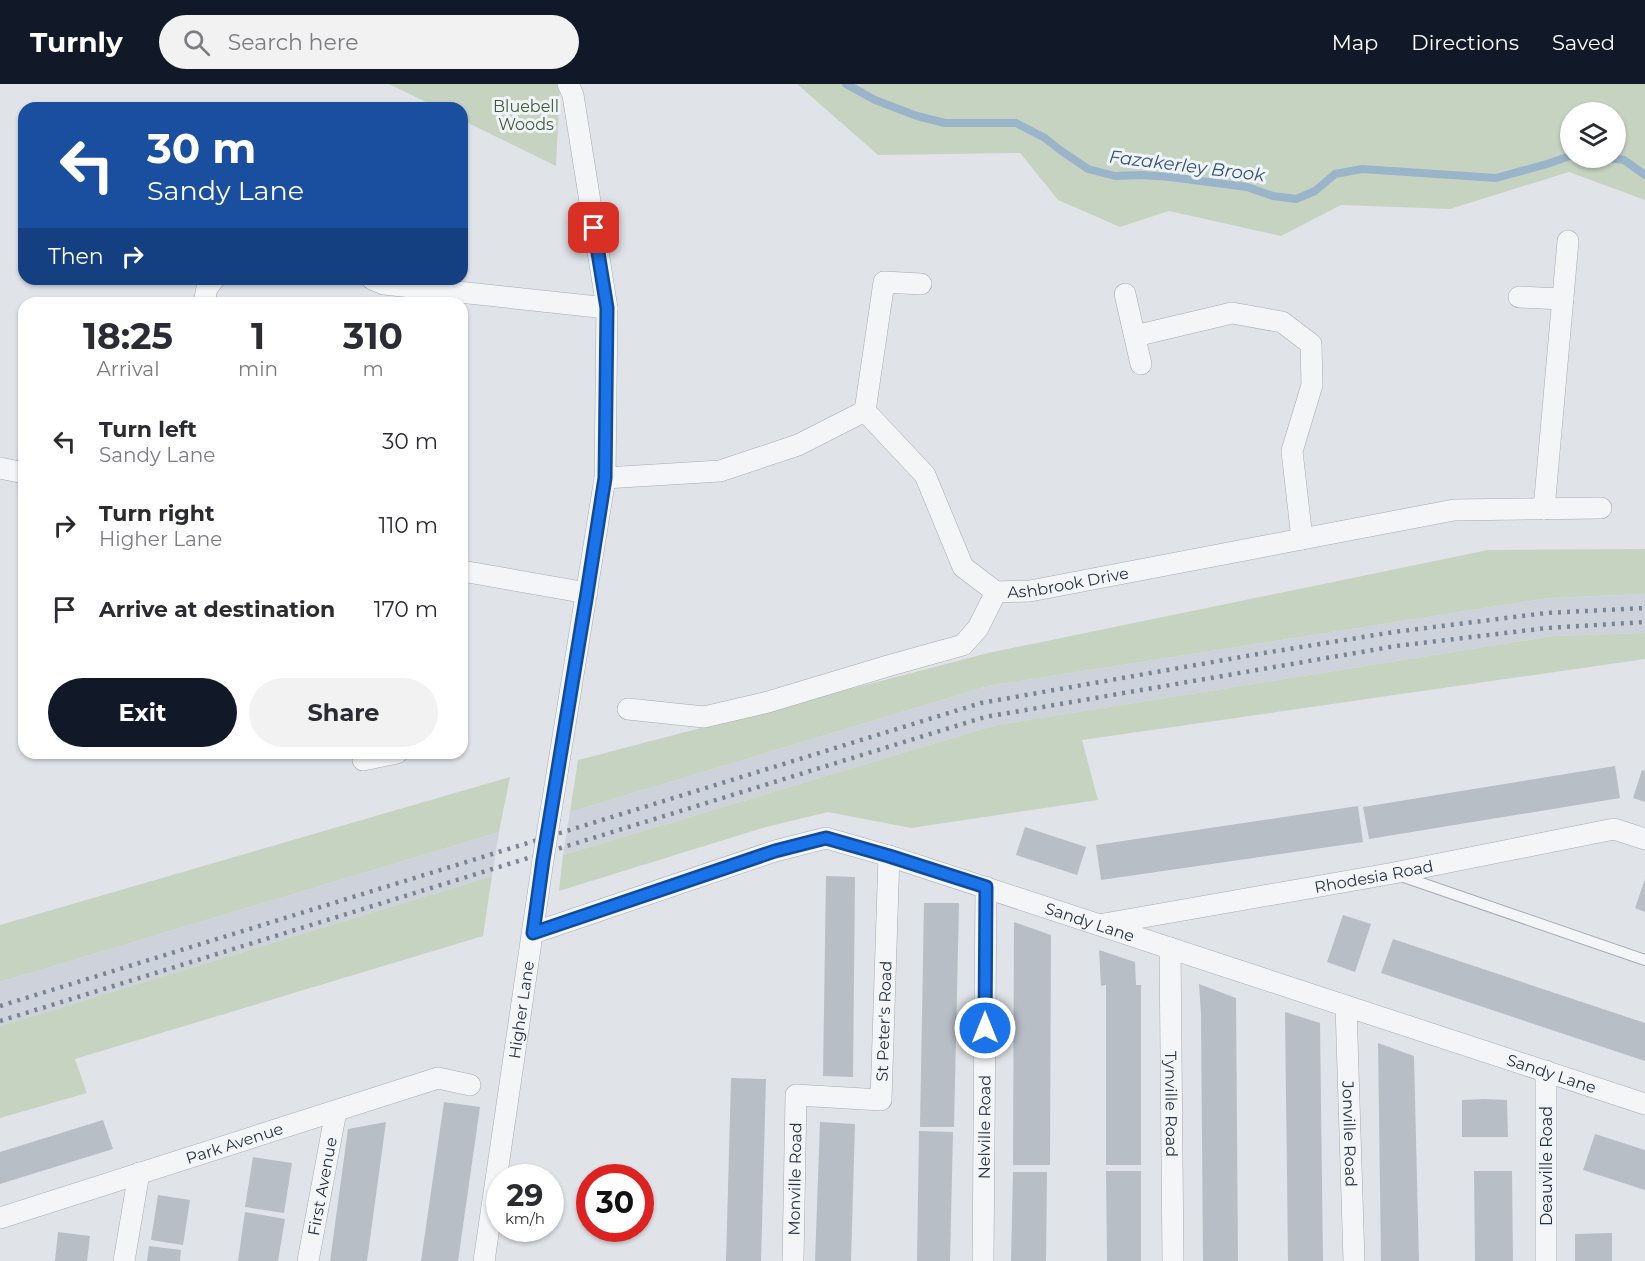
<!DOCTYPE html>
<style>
body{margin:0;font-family:Montserrat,sans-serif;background:#f2f2f3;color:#2b2b33;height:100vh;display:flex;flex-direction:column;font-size:22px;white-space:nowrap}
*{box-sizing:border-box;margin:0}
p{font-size:20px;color:#7c7c81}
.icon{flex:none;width:33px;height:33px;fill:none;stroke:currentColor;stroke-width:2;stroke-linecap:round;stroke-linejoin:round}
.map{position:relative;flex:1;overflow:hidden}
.details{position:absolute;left:18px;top:213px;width:450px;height:462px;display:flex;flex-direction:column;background:#fff;border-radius:18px;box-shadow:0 2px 4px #0004}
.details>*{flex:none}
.top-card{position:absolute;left:18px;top:18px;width:450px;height:183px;border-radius:18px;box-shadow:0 2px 4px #0004;background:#1a4fa0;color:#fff;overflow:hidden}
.fabs{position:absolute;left:1560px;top:18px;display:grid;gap:12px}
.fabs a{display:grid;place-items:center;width:66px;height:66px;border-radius:50%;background:#fff;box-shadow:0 2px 4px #0004;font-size:30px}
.speed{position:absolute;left:486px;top:1080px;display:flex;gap:12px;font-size:30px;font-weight:700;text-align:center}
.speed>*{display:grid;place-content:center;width:78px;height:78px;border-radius:50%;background:#fff;box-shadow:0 2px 4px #0004;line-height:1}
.speed small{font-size:15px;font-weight:400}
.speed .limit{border:9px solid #d22;background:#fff;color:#111}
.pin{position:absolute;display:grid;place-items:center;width:51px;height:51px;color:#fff;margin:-26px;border-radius:12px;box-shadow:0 3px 9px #0006}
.me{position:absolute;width:66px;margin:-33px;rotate:0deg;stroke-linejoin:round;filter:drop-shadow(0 0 4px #0008)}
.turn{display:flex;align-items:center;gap:21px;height:126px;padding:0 30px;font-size:27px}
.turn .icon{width:78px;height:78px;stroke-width:2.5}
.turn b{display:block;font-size:42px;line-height:51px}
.then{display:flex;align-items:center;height:57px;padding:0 30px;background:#0003;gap:12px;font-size:22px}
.eta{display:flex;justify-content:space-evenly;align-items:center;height:102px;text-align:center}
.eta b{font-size:36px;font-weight:700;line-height:42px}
.action{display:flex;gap:12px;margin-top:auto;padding:12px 30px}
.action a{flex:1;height:69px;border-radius:36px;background:#111827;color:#fff;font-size:24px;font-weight:700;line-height:69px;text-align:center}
.action a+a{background:#f2f2f3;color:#2b2b33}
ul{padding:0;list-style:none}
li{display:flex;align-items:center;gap:18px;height:84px;padding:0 30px}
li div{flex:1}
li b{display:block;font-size:22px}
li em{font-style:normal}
header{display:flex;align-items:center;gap:36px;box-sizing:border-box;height:84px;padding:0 30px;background:#111827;color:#fff}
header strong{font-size:28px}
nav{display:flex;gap:33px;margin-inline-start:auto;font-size:21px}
.search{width:420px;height:54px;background:#f2f2f3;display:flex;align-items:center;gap:15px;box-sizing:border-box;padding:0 21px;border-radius:33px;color:#7c7c81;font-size:22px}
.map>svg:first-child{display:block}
.built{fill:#ced3db}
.green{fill:#c7d3c1;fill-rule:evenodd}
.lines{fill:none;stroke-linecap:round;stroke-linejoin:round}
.stream{stroke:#9ab4ca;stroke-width:8}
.building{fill:#b7bec6}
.service-casing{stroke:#a5abb3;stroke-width:12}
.minor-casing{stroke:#a5abb3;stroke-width:22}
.service{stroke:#f3f5f7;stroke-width:10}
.minor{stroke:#f3f5f7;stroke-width:21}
.rail{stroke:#798493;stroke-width:4.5;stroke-dasharray:3 6;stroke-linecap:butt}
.minor-bridge-casing{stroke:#a5abb3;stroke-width:22;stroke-linecap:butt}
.minor-bridge{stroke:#f3f5f7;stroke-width:21}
.route-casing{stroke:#114b97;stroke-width:15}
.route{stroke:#1a73e8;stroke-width:10}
.labels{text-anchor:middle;stroke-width:6;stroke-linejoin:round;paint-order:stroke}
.park-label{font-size:16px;fill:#3f5d35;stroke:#f0f3f7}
.street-label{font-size:16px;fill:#283341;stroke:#f0f3f7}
.water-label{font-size:18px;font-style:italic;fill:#315476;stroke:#f0f3f7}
</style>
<header>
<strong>Turnly</strong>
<div class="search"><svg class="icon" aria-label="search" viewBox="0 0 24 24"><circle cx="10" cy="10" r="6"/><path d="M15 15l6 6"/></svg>Search here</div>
<nav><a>Map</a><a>Directions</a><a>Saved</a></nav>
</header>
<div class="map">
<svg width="1645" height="1177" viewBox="0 0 1645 1177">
<rect width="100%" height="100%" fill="#e0e4e9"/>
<path class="built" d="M1645,510V549L1553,552L996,641L563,771L570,728L988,602L1549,514Z
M499,748L492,792L0,942V898Z"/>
<path class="green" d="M389,0H560L556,82L462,36V24H438Z
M797,0H1645V116L1569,88L1450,125L1341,121L1281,152L1169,127L1120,143L1058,116L1020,69L878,71ZM1616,28V74H1570V28Z
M1645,465V510L1549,514L988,602L570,728L578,676L988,569L1488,466Z
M1645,549V575L1082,656L1098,716L911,744L828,728L766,743L559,807L563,771L996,641L1553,552Z
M510,693L499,748L0,898V841Z
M492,792L483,852L75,975L87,1009L0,1034V942Z"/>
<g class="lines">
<path class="stream" d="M846,0L875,16L917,32L945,39H1016L1045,54L1060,66L1088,85L1115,92L1141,91L1170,93L1247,103L1273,112L1296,115L1315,107L1335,90L1362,85L1496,94L1547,80L1570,72
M1609,74L1624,76L1645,91"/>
</g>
<path class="building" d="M1615,682L1620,714L1369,755L1363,723Z
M1642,686L1645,687V718L1633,714Z
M1358,722L1363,758L1101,796L1096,761Z
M1025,743L1086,763L1077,791L1016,771Z
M826,792L855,793L853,993L823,992Z
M1645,795V828L1635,824Z
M924,819H959L954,1043H920Z
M1343,831L1371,840L1355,888L1327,878Z
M1014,838L1051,851L1050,1081H1013Z
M1393,855L1645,939V977L1381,889Z
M1099,866L1135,878L1136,901H1141V1081H1106V901L1101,902Z
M1199,900L1236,914L1238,1177H1203L1201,930Z
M1285,928L1320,939L1323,1177H1288Z
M1378,959L1414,972L1419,1177H1381Z
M731,994L766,995L761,1177H726Z
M1485,1015L1507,1016L1508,1053H1462V1016Z
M444,1018L480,1023L458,1177H421Z
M103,1036L113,1065L0,1100V1068Z
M386,1038L367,1177H330L348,1045Z
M820,1038L855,1040L851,1177H815Z
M919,1047L953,1048L950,1177H917Z
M1595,1050L1645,1066V1106L1583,1086Z
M253,1073L292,1079L284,1129L245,1123Z
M1106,1087H1141V1177H1107Z
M1474,1087H1512L1513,1177H1475Z
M1013,1088H1047L1046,1177H1011Z
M158,1111L190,1116L183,1161L151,1156Z
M245,1128L285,1135L278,1177H238Z
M58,1148L90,1152L87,1177H55Z
M1612,1149V1177H1575V1150Z
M149,1162L181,1166L180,1177H147Z"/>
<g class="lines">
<g class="service-casing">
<path id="service" d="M1401,792L1645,876"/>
</g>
<g class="minor-casing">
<g id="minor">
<path d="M372,195L384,200L607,224"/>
<path d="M1125,210L1141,280"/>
<path d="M1519,213L1563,215"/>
<path d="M204,219L207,204L214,195"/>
<path d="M1135,252L1232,229L1282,238L1311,260L1312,301L1292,367L1302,455"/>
<path d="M865,327L884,198L921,200"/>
<path d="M0,384L24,389"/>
<path id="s1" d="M605,394L720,387L798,361L865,327L925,391L963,483L996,508L1030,507L1454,426L1601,424"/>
<path d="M1544,425L1568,157"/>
<path d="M462,487L587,509"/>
<path d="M628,625L704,633L768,618L891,581L963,561L978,544L996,508"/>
<path d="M363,676L397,669"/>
<path d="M550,733L605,394L607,224L573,11L568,0"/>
<path id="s2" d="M1104,840L1394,789L1614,745L1645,755"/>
<path id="s3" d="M533,849L775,767L826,754L889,772L1645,1020"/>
<path id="s4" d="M1170,864L1173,1177"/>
<path id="s5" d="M1346,922L1354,1177"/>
<path id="s6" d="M0,1134L438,994L470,1001"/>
<path d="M124,1177L139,1089"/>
<path id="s7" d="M308,1177L336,1027"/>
<path id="s8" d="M484,1177L543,776"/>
<path id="s9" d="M793,1177L796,1011L881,1016L889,772"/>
<path id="s10" d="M983,1177L986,803"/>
<path d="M1546,1177V987"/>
</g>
</g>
<use href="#service" class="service"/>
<use href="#minor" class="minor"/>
<path class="rail" d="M0,922L981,619L1258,570L1394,548L1546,529L1645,524
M0,937L985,633L1396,562L1547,544L1645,538"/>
<g class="minor-bridge-casing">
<path id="minor-bridge" d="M543,776L550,733"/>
</g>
<use href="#minor-bridge" class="minor-bridge"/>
</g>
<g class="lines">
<g class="route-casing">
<path id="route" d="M594,144L607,224L605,394L587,509L543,776L533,849L775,767L826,754L889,772L986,803L985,944"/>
</g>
<use href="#route" class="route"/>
</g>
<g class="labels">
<g class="park-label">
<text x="526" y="28">Bluebell<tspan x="526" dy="18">Woods</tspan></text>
</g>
<g class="street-label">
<text dy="6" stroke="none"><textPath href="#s1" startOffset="574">Ashbrook Drive</textPath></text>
<text dy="6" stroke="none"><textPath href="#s2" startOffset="274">Rhodesia Road</textPath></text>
<text dy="6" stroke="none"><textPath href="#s3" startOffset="585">Sandy Lane</textPath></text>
<text dy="6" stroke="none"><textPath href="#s8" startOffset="254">Higher Lane</textPath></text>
<text dy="6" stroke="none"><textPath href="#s9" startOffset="330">St Peter's Road</textPath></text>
<text dy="6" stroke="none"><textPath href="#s3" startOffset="1071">Sandy Lane</textPath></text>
<text dy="6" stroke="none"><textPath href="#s4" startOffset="156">Tynville Road</textPath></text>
<text dy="6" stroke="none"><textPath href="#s10" startOffset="134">Nelville Road</textPath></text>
<text dy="6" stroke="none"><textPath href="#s5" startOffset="128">Jonville Road</textPath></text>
<text dy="6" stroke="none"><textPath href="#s6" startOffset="246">Park Avenue</textPath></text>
<text transform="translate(1546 1082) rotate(-90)" y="6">Deauville Road</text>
<text dy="6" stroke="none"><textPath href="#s9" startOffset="82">Monville Road</textPath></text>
<text dy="6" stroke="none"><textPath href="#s7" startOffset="76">First Avenue</textPath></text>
</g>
<g class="water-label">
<text transform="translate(1187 82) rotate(7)" y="6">Fazakerley Brook</text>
</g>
</g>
</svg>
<div class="fabs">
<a><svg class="icon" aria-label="layers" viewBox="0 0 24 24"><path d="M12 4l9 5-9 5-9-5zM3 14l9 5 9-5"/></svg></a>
</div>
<div class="speed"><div>29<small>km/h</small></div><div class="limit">30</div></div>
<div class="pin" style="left:594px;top:144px;background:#d93025"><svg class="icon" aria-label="arrive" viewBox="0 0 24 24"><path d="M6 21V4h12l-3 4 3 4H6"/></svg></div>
<svg class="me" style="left:985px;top:944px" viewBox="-20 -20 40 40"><circle r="17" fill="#1a73e8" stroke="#fff" stroke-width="3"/><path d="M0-11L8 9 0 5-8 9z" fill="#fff"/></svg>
<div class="top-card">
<div class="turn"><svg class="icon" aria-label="left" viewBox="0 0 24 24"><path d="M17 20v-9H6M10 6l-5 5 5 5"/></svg><div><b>30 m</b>Sandy Lane</div></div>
<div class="then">Then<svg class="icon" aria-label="right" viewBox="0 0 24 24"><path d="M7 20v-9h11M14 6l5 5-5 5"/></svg></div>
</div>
<section class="details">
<div class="eta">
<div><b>18:25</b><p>Arrival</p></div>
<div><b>1</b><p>min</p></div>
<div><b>310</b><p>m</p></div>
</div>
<ul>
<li><svg class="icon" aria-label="left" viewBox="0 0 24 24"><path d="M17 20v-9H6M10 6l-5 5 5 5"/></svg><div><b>Turn left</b><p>Sandy Lane</p></div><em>30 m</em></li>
<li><svg class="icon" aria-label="right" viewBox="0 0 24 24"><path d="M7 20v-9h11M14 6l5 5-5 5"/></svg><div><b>Turn right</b><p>Higher Lane</p></div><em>110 m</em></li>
<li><svg class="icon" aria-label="arrive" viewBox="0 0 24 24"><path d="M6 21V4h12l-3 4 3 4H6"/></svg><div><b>Arrive at destination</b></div><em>170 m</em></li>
</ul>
<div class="action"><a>Exit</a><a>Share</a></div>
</section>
</div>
